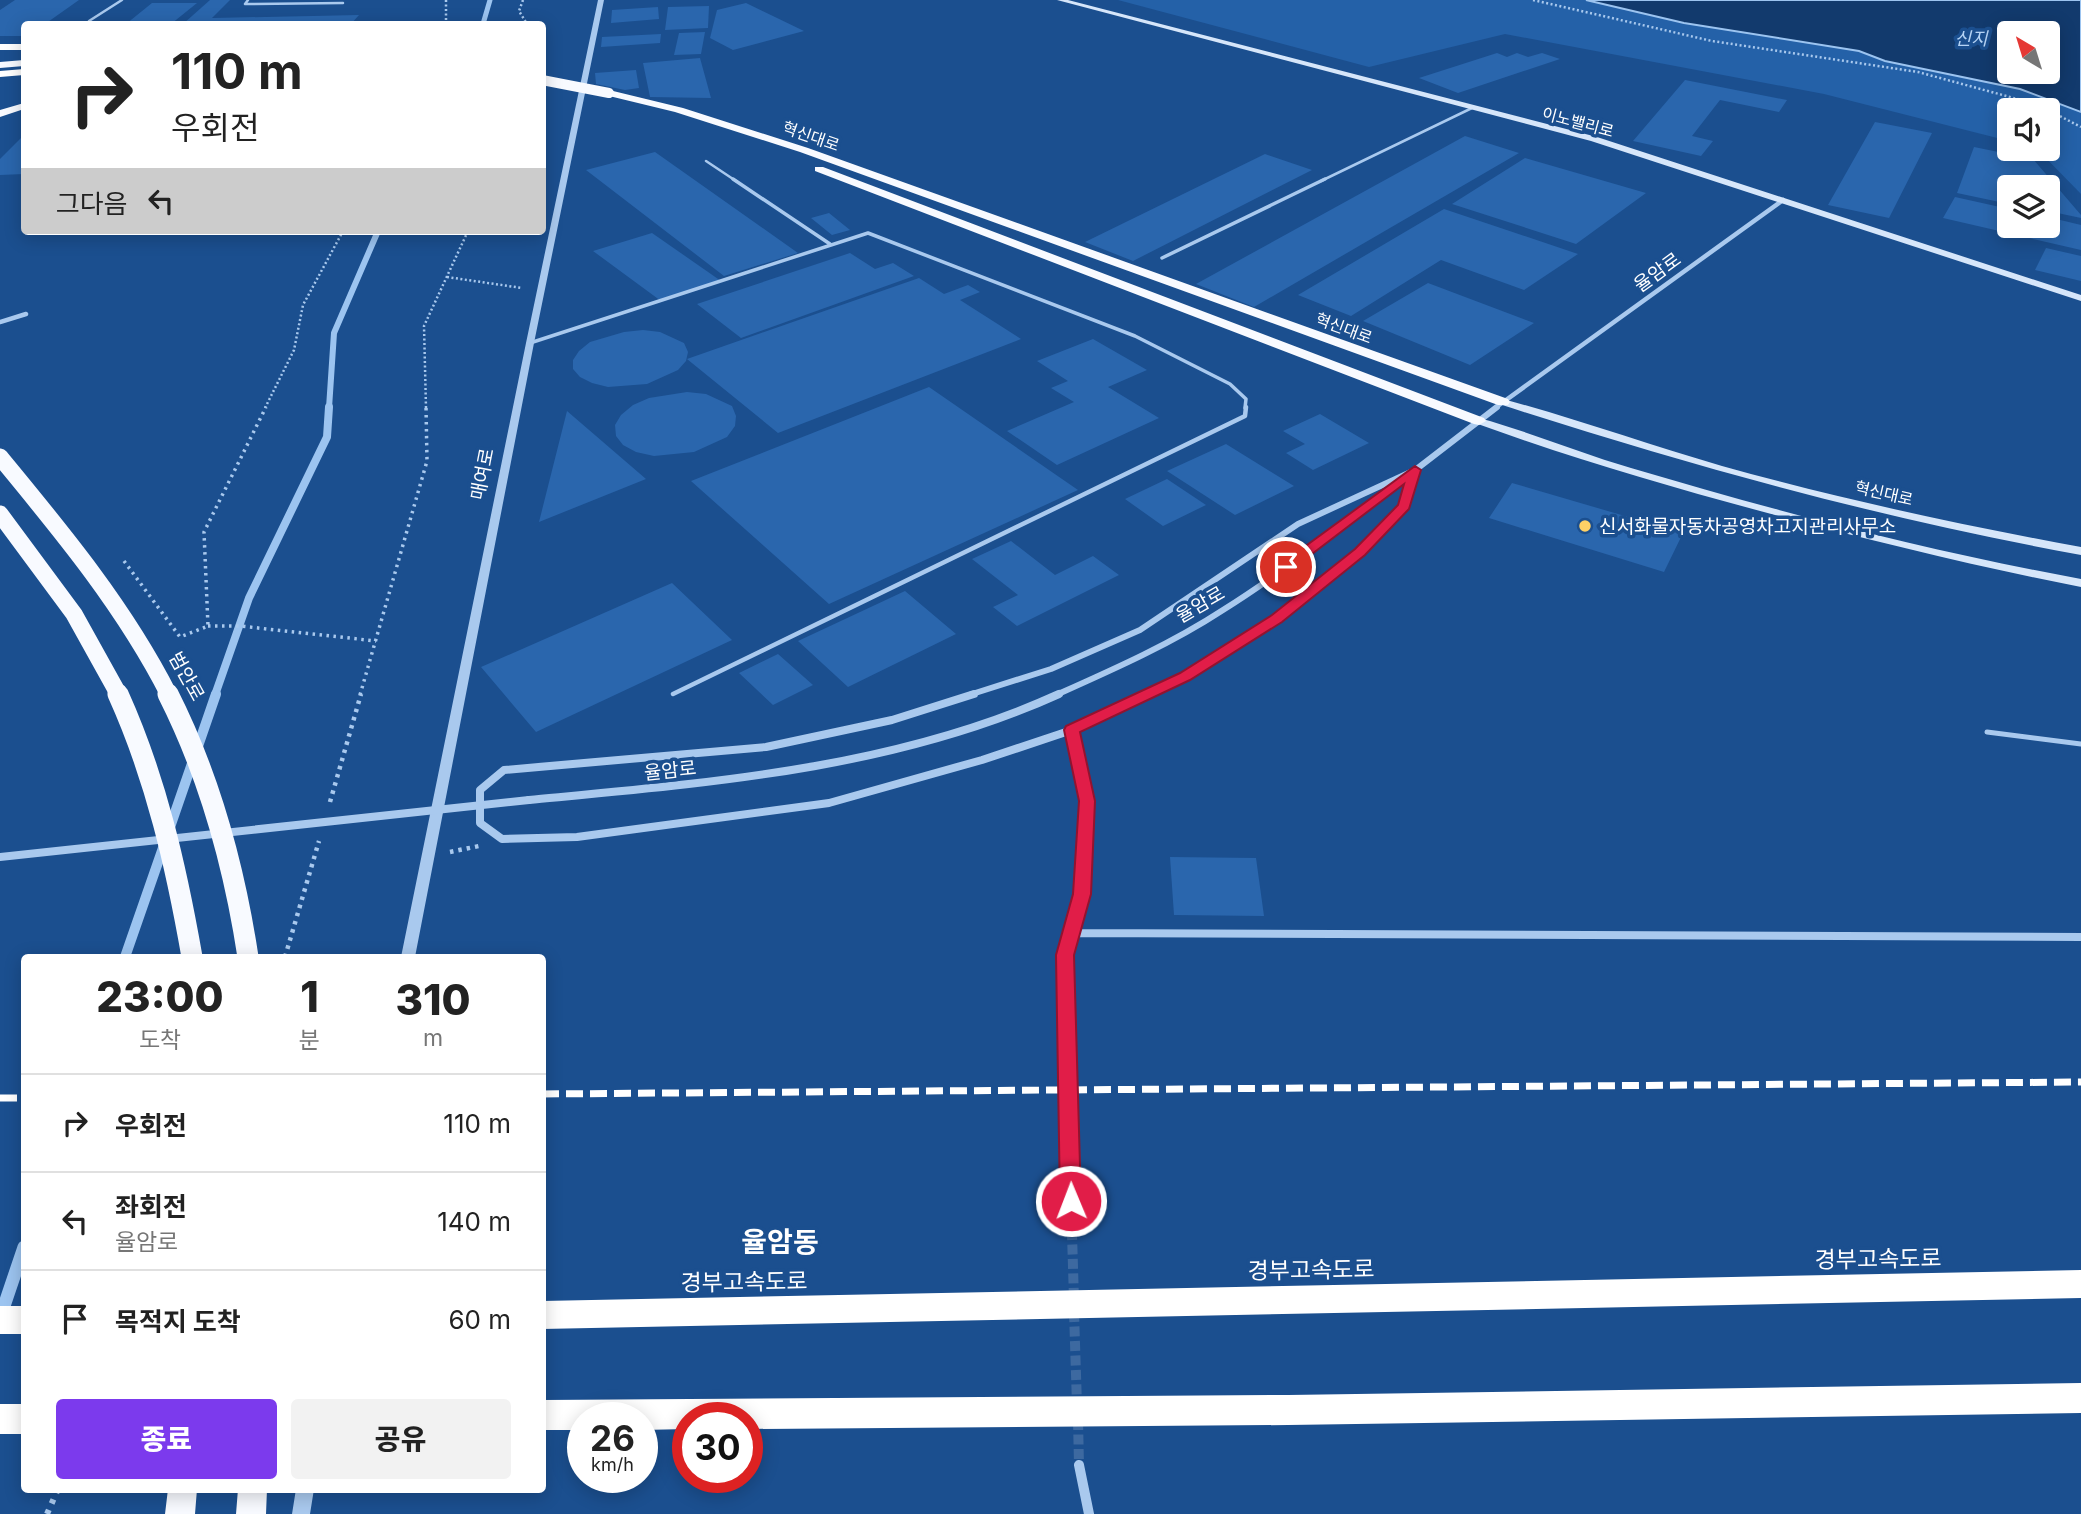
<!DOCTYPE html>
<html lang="ko">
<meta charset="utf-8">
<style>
body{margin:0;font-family:Inter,"Noto Sans KR",sans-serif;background:#f2f2f2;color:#222;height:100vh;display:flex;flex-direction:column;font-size:26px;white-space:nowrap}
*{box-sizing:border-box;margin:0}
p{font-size:23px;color:#767676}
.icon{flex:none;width:38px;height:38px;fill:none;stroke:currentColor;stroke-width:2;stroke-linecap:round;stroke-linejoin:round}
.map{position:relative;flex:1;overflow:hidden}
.panel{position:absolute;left:21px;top:954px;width:525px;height:539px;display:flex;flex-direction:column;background:#fff;border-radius:7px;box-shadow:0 4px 18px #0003}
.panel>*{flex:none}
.guide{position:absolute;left:21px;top:21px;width:525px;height:214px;border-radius:7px;box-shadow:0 4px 18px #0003;background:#fff;color:#222;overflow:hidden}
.needle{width:46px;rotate:322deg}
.fabs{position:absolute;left:1997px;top:21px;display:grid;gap:14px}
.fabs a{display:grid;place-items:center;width:63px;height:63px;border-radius:7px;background:#fff;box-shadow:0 4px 18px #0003;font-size:35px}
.speed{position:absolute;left:567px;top:1402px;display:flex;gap:14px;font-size:35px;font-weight:700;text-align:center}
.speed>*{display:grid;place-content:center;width:91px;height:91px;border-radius:50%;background:#fff;box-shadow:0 4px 18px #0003;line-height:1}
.speed small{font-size:18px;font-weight:400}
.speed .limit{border:10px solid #d22;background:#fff;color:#111}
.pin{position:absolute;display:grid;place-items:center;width:60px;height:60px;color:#fff;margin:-30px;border:4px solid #fff;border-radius:50%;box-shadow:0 2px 7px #0007}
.me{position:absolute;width:77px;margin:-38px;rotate:359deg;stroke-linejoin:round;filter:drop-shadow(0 0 5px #0008)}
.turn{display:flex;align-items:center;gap:24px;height:147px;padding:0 35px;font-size:32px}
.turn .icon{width:91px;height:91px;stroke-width:2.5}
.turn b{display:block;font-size:49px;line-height:60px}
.then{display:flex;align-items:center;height:66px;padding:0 35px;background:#0003;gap:14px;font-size:26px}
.eta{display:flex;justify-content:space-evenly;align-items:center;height:119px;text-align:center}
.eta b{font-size:42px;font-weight:800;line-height:49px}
.cta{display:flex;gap:14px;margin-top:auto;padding:14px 35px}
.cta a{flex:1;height:80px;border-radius:7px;background:#7c3aed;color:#fff;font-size:28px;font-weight:800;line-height:80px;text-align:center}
.cta a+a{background:#f2f2f2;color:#222}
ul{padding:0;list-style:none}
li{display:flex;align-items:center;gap:21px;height:98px;padding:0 35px;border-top:2px solid #e0e0e0}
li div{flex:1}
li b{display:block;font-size:26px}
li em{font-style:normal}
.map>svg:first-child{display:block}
.green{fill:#2461a8;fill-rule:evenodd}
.water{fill:#123a6d;stroke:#9cc4f0;stroke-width:2;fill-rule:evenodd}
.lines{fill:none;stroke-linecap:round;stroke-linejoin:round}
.stream-far4{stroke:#9cc4f0;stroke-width:5}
.stream-far3{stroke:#9cc4f0;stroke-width:6}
.stream-far2{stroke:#9cc4f0;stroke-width:8}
.stream-far1{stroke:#9cc4f0;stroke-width:10}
.stream{stroke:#9cc4f0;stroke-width:13}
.building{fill:#2a66ad}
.minor-tunnel{stroke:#3d69a0;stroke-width:10;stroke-dasharray:10 4.5;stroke-linecap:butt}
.path-far3{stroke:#a9c9ee;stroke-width:2.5;stroke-dasharray:2 2.5;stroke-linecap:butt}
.path-far2{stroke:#a9c9ee;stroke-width:3.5;stroke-dasharray:2.5 4.5;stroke-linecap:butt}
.path-far1{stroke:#a9c9ee;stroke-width:4.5;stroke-dasharray:3.5 5;stroke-linecap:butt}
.path{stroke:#a9c9ee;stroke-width:6;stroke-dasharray:4.5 7;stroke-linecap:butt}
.service-far3{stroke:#a9c9ee;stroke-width:2.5}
.service-far2{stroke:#a9c9ee;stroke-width:3.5}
.service-far1{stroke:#a9c9ee;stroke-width:4.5}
.service{stroke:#a9c9ee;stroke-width:5}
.minor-far3{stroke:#a9c9ee;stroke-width:4.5}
.minor-far2{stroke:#a9c9ee;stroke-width:6}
.minor-far1{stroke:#a9c9ee;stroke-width:8}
.minor{stroke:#a9c9ee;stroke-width:10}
.tertiary{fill:#a9c9ee;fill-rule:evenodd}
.secondary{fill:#d6e6fa;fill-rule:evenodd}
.trunk{fill:#f8faff;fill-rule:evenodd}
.motorway{fill:#fff;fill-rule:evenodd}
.rail{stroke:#fff;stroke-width:7;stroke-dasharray:17 7;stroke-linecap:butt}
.minor-bridge{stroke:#a9c9ee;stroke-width:8}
.trunk-bridge-far2{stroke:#f8faff;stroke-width:10}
.trunk-bridge-far1{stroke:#f8faff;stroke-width:17}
.trunk-bridge{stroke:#f8faff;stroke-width:21}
.route{fill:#e11d48;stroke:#92132f;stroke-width:2}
.poi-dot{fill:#ffd166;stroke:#1b4f8f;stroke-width:2.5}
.labels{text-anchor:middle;stroke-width:7;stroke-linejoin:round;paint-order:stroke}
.far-street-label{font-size:16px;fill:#fff;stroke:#1b4f8f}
.far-water-label{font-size:18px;font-style:italic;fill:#b5d3f5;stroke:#1b4f8f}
.street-label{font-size:19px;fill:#fff;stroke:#1b4f8f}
.poi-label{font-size:19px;fill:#fff;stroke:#1b4f8f;text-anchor:start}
.near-street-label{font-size:23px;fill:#fff;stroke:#1b4f8f}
.near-quarter-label{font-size:28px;font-weight:bold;fill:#fff;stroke:#1b4f8f}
</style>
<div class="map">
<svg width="2081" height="1514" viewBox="0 0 2081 1514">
<rect width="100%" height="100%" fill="#1b4f8f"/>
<path class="green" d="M1118,0H2081V194L2037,149H2048V110H2009V141L1824,94L1505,34L1369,67ZM2009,33H2048V72H2009Z"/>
<path class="water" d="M1586,0H2081V112L2020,89L1885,61L1859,51L1684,23ZM2009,33H2048V72H2009Z"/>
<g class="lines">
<path class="stream-far4" d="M483,24L490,0"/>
<path class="stream-far3" d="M329,408L334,333L378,231"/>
<path class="stream-far2" d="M215,695L249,598L327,437L329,407"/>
<path class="stream-far1" d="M169,830L216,694
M125,957L164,845"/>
<path class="stream" d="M0,1318L24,1247"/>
</g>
<path class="building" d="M15,0H79L45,24H24V36H0V10Z
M210,0H230L212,18L359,15L351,24H183Z
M152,3H197L171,24H126Z
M746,3L804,31L733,50L710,38L717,10Z
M709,6L708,28L665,30L668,7Z
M658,7L659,19L611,23L612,10Z
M705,32L701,54L674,55L679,33Z
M661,34L660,43L601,47L602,37Z
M1497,53L1507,57L1517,53L1528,57L1542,53L1560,59L1458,93L1419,78Z
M700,58L711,98L650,97L643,63Z
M636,70L639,88L625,90L596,84L595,73Z
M1685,80L1787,100L1779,112L1720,100L1692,136L1713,141L1701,156L1633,141Z
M1875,122L1932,133L1889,218L1828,205Z
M24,135V174L0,175V159Z
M1465,136L1519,153L1254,307L1196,284Z
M1974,147L2033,159L2081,215V218L2048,211V187H2009V204L1957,193Z
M655,152L798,253L724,276L586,170Z
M1265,154L1312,170L1133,261L1085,242Z
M1525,158L1646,193L1576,244L1452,204Z
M1955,197L2009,209V226H2048V217L2081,225V250L1943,218Z
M1444,209L1578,254L1524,290L1441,260L1351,316L1298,295Z
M829,213L850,230L832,235L811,218Z
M652,233L721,281L661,301L593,251Z
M2046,248L2081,256V281L2035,270Z
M850,253L875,269L893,263L914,276L741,338L697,304Z
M919,278L944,294L968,285L980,292L960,300L1021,339L778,433L687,359Z
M1428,283L1534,323L1470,365L1363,321Z
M643,330L660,332L684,343L688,352L686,361L678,370L647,384L608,387L592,383L580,377L573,369V360L579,351L590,342L624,332Z
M1093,339L1147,370L1108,387L1159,418L1057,465L1007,431L1074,402L1051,388L1068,381L1037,361Z
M929,387L1078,490L829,604L691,481Z
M687,392L706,394L732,406L736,416L735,426L727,437L694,452L654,456L636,452L623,445L616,436L615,425L621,415L633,405L649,398Z
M567,411L646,479L539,522Z
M1320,414L1369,443L1313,470L1286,453L1305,444L1283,431Z
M1226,444L1294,486L1235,515L1167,471Z
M1167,479L1206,505L1163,526L1125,499Z
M1512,483L1683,533L1664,572L1489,518Z
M1011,541L1055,575L1093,556L1119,575L1017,626L993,607L1018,595L972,559Z
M672,583L732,640L536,732L481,667Z
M905,591L956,634L848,687L798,641Z
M778,654L813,685L773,705L739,673Z
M1170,857L1256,858L1264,916L1174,915Z"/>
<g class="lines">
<path class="minor-tunnel" d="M1071,1201L1074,1300
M1074,1312L1077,1405
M1078,1420L1079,1465"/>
<path class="path-far3" d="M446,0V24
M523,0L519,11L527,24
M1533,0L1712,41L1918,72L2032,103L2047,110
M2048,110L2081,127
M303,232L314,231
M447,277L522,288
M265,408L294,350L303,305L343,231
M426,408L424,326L468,231"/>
<path class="path-far2" d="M124,561L180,637L208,626L204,532L266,407
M208,626H240L376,641
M360,695L427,461L426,407"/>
<path class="path-far1" d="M330,802L361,694
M450,852L479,846
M285,957L319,841"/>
<path class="path" d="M47,1514L58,1489"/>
<path class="service-far3" d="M248,0L245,4L343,3
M89,21L122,0
M706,161L736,181
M1321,181L1472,108"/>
<path class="service-far2" d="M733,179L830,244
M1162,258L1325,179
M530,343L868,233L1135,336L1230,384L1246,399L1245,408"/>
<path class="service-far1" d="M673,694L1245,416L1246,407"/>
<path class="service" d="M1987,732L2081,744"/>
<path class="minor-far3" d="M0,322L26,314
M1495,408L1783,200"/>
<path class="minor-far2" d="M1414,471L1497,407
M969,695L1051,669L1140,630L1298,524L1415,470L1405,506L1360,552L1277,618L1185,677L1146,695
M1056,695C1112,670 1171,644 1223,610C1285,571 1343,525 1401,480"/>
<path class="minor-far1" d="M974,694L892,720L766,747L504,770L480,790V823L502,839L577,837L829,803L982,760L1072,730L1149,694
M529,800C708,783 894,769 1059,694
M1072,933L2081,937
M1068,1058L1065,955L1082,894L1087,801L1072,730"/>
<path class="minor" d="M1067,1056L1071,1201
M1079,1465L1089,1514"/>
<path class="tertiary" d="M598,0H604L534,343L415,957H401L526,343Z
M296,1489H314L310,1514H292Z"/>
<path class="secondary" d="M1057,0H1068L1597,137L2081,295V301L1591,141Z
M1503,399C1577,419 1649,445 1722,466C1841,499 1960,525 2081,547V555C1883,519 1691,466 1499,404V400Z
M1479,418C1530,432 1580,453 1631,468C1779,512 1929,551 2081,579V587C1978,567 1877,542 1775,515C1674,488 1574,459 1475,423L1474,421Z"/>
<path class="trunk" d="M24,60V66L0,68V62Z
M609,90L683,108L808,148L1508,399L1510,402L1508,405H1498L800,152L675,112L605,95L604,93Z
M24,103V109L0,117V110Z
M815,167H823L1484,418L1486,421L1479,425L1474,424L815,171Z
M168,1489H197L195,1514H165Z
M238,1489H267L266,1514H236Z"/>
<path class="motorway" d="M0,44H24V50H0Z
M24,69V75L0,77V71Z
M2081,1270V1298L542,1329V1301Z
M0,1306H24V1334H0Z
M2081,1383V1413L1288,1425L747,1429V1418H688V1429L642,1430V1418H583V1430H542V1400L1288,1395Z
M0,1404H24V1434H0Z"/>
<path class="rail" d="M542,1094L2081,1082
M0,1098H24"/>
<path class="minor-bridge" d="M0,857L529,800"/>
<path class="trunk-bridge-far2" d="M542,80L609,93"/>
<path class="trunk-bridge-far1" d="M0,457C62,532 125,608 169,695
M0,514L74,614L119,695"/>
<path class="trunk-bridge" d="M118,694C156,778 176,866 192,957
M168,694C210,777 234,865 248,957"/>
</g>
<path class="route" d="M1415,466L1421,470L1409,509L1365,555L1282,622L1190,680L1080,732L1095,801L1091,894L1074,955L1081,1201L1078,1208L1071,1211L1063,1208L1060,1201L1056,955L1073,894L1079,801L1064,730L1066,726L1180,673L1272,615L1355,549L1398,505L1404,484L1291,570H1281V564Z"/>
<circle class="poi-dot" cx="1585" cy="526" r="7"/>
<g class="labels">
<g class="far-street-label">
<text transform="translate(1578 122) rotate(15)" y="6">이노밸리로</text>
<text transform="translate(811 136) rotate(19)" y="6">혁신대로</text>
<text transform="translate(1344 328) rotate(20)" y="6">혁신대로</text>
<text transform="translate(1884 493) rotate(13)" y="6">혁신대로</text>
</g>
<g class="far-water-label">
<text x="1971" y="45">신지</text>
</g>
<g class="street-label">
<text transform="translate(1657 272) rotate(-36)" y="7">율암로</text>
<text transform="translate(482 474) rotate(-79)" y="7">매여로</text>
<text transform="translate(1200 604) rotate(-30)" y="7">율암로</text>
<text transform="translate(187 676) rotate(61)" y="7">범안로</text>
<text transform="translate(670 770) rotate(-6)" y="7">율암로</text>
</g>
<g class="poi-label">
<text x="1599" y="533">신서화물자동차공영차고지관리사무소</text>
</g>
<g class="near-street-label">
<text transform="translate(1878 1259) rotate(-1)" y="8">경부고속도로</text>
<text transform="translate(1311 1270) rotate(-1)" y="8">경부고속도로</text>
<text transform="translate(744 1282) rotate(-1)" y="8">경부고속도로</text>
</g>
<g class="near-quarter-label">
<text x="780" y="1252">율암동</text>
</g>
</g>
</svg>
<div class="fabs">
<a><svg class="needle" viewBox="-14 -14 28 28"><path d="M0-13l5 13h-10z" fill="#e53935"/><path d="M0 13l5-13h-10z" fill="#767676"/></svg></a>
<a><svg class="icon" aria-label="sound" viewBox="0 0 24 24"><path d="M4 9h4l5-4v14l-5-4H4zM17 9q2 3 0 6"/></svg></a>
<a><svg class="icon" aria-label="layers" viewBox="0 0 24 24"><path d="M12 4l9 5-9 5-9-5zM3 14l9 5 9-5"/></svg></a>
</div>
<div class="speed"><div>26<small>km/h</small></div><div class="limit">30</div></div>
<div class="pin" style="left:1286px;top:567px;background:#d93025"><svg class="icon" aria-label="arrive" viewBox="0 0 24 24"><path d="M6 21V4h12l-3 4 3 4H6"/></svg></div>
<svg class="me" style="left:1071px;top:1201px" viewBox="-20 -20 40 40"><circle r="17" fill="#e11d48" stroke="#fff" stroke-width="3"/><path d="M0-11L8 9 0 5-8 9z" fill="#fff"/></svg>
<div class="guide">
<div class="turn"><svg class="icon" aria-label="right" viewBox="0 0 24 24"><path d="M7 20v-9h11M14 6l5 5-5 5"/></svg><div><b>110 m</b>우회전</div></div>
<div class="then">그다음<svg class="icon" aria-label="left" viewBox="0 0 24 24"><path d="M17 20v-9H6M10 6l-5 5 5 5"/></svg></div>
</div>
<section class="panel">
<div class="eta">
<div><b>23:00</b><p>도착</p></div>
<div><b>1</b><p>분</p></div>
<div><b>310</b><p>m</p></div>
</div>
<ul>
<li><svg class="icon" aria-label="right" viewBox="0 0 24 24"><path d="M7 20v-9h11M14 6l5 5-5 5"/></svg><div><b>우회전</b></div><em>110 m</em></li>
<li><svg class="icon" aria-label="left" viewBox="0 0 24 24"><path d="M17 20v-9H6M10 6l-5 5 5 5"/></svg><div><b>좌회전</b><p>율암로</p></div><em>140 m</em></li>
<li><svg class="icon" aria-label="arrive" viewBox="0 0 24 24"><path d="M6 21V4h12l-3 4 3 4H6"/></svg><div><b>목적지 도착</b></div><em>60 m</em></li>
</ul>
<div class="cta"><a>종료</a><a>공유</a></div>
</section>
</div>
